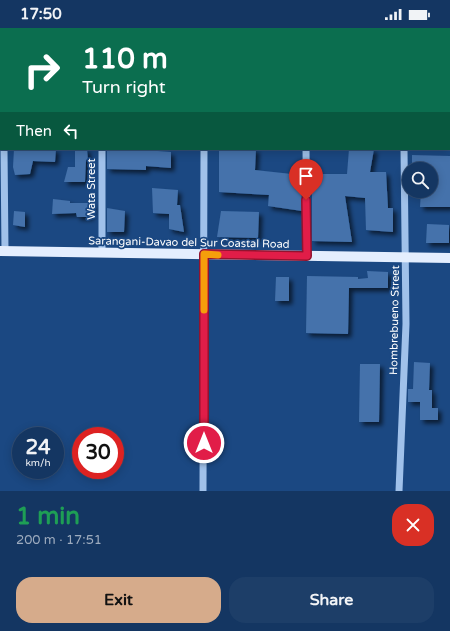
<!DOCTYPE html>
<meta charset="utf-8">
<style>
body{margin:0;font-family:"Varela Round",sans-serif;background:#1d3e68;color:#f1f3f6;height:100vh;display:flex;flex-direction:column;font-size:15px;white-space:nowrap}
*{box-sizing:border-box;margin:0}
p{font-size:13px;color:#9dabbe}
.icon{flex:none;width:22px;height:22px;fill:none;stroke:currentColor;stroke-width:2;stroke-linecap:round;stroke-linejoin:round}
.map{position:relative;height:463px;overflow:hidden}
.sheet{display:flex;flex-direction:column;background:#143662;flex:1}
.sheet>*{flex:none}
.banner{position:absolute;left:0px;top:0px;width:450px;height:122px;box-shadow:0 2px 10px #0003,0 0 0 1px #335077;background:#0b6e4f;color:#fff;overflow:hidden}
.buttons{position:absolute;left:402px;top:134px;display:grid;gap:8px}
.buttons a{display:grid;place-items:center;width:36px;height:36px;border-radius:50%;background:#143662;box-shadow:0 2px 10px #0003,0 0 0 1px #335077;font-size:20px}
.speed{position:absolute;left:12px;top:399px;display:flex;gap:8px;font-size:20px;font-weight:700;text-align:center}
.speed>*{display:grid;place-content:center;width:52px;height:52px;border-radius:50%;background:#143662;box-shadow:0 2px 10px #0003,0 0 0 1px #335077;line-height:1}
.speed small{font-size:10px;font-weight:400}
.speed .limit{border:6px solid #d22;background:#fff;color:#111}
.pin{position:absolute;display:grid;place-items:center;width:34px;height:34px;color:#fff;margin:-41px -17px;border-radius:50% 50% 50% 0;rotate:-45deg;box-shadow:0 0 4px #0007}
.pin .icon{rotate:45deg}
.me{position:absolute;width:44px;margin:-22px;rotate:0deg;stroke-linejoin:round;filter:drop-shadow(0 0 3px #0008)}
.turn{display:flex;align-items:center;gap:14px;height:84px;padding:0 16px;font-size:18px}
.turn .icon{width:52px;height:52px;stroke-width:2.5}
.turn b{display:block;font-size:28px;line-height:34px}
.then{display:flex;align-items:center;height:38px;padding:0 16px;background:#0003;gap:8px;font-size:15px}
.round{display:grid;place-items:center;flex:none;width:42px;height:42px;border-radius:16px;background:#1d3e68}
.headline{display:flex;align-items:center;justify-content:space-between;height:68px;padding:0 16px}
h1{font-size:24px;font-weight:800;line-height:30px;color:#1e9e55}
.primary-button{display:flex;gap:8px;margin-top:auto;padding:8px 16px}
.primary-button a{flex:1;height:46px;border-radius:16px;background:#d6ab8b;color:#111;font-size:16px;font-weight:800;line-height:46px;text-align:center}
.primary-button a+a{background:#1d3e68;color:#f1f3f6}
.status{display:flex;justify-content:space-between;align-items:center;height:28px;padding:0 20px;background:#143662;direction:ltr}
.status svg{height:11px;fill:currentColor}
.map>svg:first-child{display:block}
.building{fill:#4472ab;filter:url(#shadow)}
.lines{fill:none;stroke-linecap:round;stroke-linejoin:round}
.minor{stroke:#a0c1ea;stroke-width:7}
.major{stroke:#e4eefe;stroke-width:10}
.route-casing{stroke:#92132f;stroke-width:10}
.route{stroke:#e11d48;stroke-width:7}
.slow{stroke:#f59e0b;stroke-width:7}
.labels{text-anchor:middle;stroke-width:3.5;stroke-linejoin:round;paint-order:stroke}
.street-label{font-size:11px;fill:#fff;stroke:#1b4882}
</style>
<div class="status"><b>17:50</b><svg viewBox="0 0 49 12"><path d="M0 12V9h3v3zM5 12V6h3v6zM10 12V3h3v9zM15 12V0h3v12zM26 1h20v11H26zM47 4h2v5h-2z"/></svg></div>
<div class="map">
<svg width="450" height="463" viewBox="0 0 450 463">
<defs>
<filter id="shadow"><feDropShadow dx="3.5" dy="3.5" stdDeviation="2" flood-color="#0009"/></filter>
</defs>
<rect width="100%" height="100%" fill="#1b4882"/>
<path class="building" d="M14,121H56L55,134L33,133L30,146L15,147L13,139Z
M75,121H87L88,132H86L85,154H64L68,139H75Z
M107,121H144V122L171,124V140L146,138V142L107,141Z
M219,121H256L255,142L301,147L302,183L268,178L269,167L219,164Z
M349,121H374L370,144H386L388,180H393V204L366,202L365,170L345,168L352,214L312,213V146H347Z
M412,127L450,128V179H420L421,163H431V141H412Z
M152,160L178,162L177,177H180L184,204L169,201V186L153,185Z
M53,171L70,173V175H93L90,189H77L76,185L52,186Z
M107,180L125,183L124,204H107Z
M14,183L25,184V199L13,197Z
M221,183L259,184L258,210L217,209Z
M427,196L449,197V215H426Z
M367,243L388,244V260H349L348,306L306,305L307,248L358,249V251L368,250Z
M276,249H289V273H275Z
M414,334L430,335L429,362H432V380H438V392H420V374H408V361H413Z
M360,336H380L379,394H359Z"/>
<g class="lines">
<path class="minor" d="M4,1V0
M103,1V0
M205,1V0
M309,1V0
M406,1V0
M0,22H1
M449,31H450
M4,121L5,223
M102,121V225
M306,121L307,228
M203,463L204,121
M399,463L406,296L404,121"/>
<path class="major" d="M0,223L450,230"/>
</g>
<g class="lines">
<g class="route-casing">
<path id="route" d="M204,415V226L307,228L306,172"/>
</g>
<use href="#route" class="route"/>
<path class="slow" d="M204,282V226L218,227"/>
</g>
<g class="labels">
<g class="street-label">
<text transform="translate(91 161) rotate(-90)" y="4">Wata Street</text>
<text transform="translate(189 214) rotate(1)" y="4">Sarangani-Davao del Sur Coastal Road</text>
<text transform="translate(394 292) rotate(-89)" y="4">Hombrebueno Street</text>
</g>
</g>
</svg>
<div class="buttons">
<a><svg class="icon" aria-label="search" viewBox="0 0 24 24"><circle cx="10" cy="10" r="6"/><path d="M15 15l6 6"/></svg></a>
</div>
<div class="speed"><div>24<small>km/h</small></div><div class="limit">30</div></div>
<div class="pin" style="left:306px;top:172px;background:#d93025"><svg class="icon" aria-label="arrive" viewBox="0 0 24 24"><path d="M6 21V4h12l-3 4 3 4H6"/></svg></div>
<svg class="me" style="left:204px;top:415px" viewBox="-20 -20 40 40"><circle r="17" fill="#e11d48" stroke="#fff" stroke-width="3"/><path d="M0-11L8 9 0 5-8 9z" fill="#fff"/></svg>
<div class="banner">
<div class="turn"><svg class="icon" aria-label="right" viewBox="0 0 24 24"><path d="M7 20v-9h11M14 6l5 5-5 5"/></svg><div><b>110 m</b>Turn right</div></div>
<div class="then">Then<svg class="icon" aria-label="left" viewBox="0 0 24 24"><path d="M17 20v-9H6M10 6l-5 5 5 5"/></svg></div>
</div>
</div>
<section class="sheet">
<div class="headline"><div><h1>1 min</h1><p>200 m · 17:51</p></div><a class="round" style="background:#d93025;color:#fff"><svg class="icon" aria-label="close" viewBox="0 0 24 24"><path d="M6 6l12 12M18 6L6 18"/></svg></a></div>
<div class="primary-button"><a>Exit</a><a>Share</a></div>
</section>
